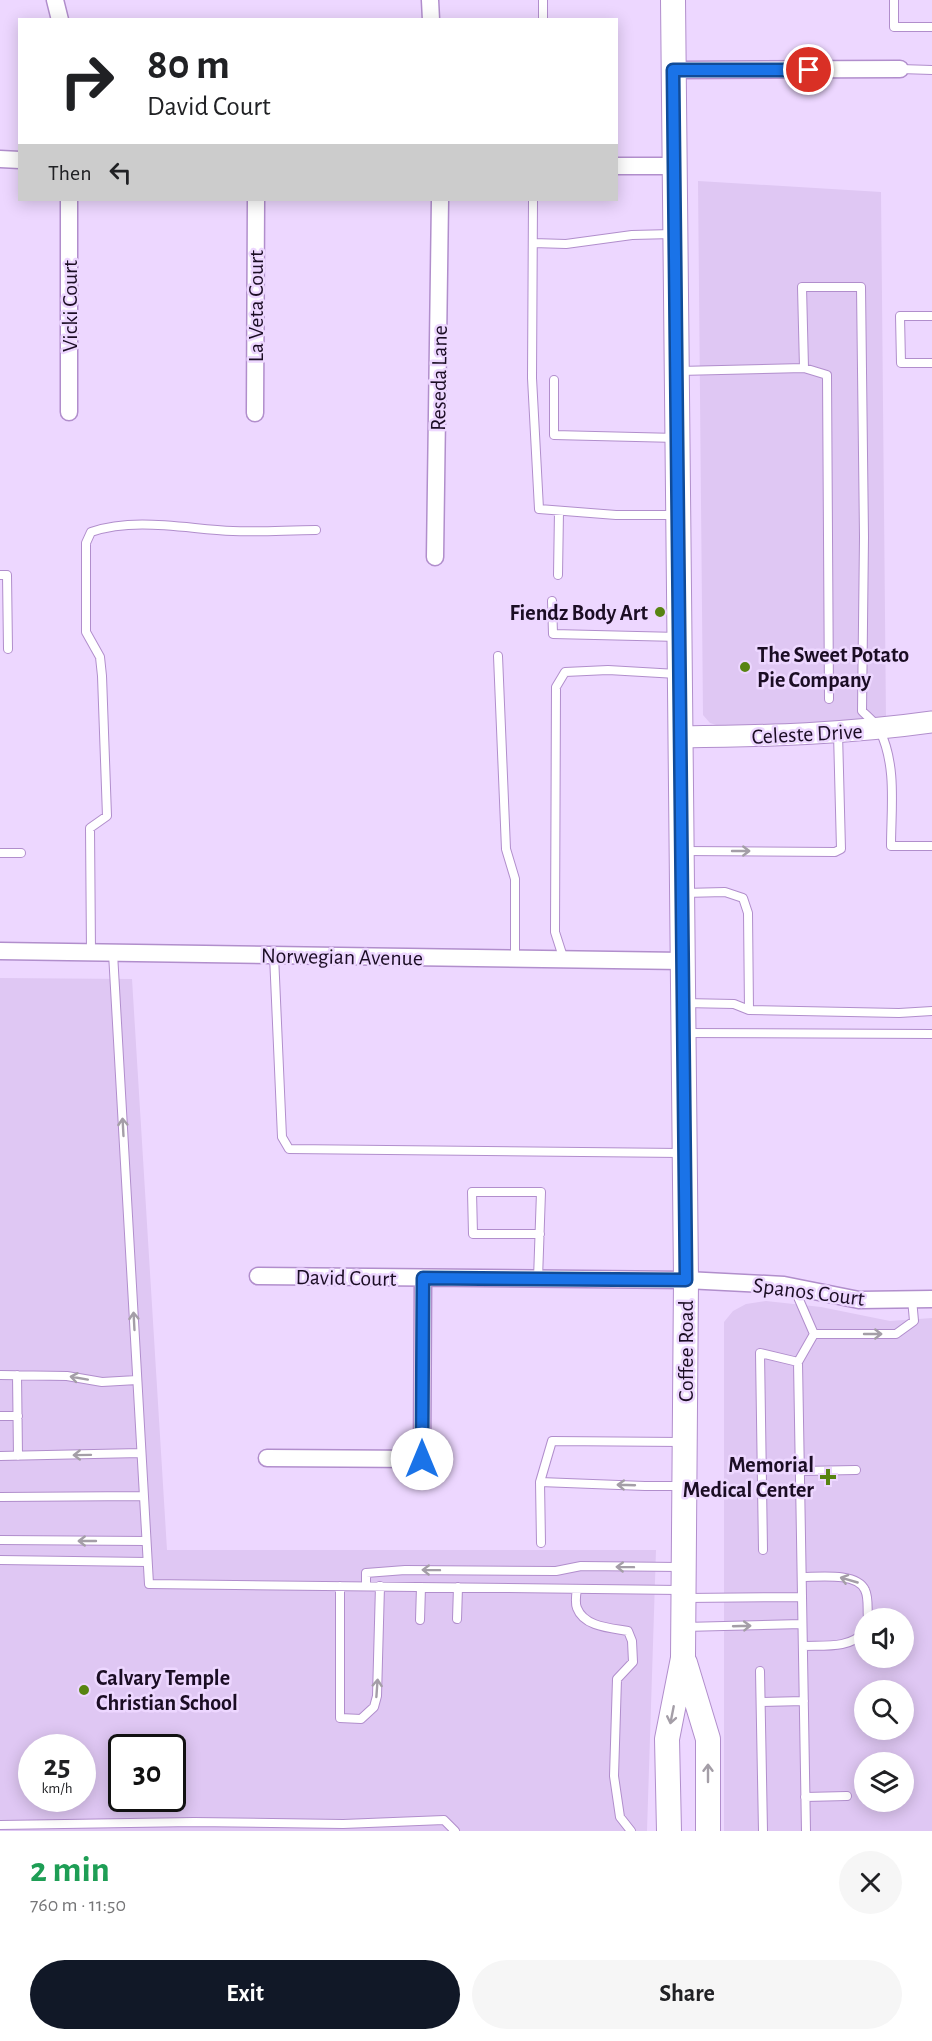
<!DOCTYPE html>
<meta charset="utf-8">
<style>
body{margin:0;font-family:"Alegreya Sans",sans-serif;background:#f6f6f6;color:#202124;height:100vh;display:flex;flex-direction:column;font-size:22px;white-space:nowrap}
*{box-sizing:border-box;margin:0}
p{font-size:20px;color:#757577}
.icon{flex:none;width:33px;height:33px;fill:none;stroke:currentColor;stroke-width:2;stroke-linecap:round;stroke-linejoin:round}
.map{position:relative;height:1831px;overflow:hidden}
.details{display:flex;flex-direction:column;background:#fff;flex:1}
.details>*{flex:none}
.banner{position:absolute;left:18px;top:18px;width:600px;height:183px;border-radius:0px;box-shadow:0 3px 15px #0003;background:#fff;color:#202124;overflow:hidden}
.fabs{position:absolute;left:854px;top:1608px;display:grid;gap:12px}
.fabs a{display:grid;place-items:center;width:60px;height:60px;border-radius:50%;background:#fff;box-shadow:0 3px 15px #0003;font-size:30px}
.speed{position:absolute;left:18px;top:1734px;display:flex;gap:12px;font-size:30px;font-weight:700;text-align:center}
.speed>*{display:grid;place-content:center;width:78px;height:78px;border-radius:50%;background:#fff;box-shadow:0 3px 15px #0003;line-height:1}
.speed small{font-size:15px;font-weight:400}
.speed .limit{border:3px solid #111;border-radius:9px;background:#fff;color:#111}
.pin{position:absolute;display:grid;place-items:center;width:51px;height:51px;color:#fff;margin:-26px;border:3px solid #fff;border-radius:50%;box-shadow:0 2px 6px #0007}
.me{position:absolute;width:66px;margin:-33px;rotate:0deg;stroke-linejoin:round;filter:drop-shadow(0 0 4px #0008)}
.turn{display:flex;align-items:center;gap:21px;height:126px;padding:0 30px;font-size:27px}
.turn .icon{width:78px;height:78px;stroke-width:2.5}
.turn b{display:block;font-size:42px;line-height:51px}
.then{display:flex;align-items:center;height:57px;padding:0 30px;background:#0003;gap:12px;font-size:22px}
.round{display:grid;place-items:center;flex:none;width:63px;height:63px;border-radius:32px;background:#f6f6f6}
.summary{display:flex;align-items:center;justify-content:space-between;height:102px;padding:0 30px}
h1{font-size:36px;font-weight:600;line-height:45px;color:#1e9e55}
.action{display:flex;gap:12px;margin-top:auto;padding:12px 30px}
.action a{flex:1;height:69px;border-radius:36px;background:#111827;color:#fff;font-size:24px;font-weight:600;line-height:69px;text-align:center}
.action a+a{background:#f6f6f6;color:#202124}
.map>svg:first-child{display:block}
.built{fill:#dfc7f3;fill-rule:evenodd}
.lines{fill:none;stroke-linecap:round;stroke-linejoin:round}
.service-casing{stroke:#b18ecc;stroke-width:10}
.minor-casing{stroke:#b18ecc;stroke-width:19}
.tertiary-casing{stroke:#b18ecc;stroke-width:23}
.secondary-casing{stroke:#b18ecc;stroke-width:26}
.service{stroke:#fff;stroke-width:8}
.minor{stroke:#fff;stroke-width:16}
.tertiary{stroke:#fff;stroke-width:21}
.secondary{stroke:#fff;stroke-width:24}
.oneway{stroke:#a49ea7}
.route-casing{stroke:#114b97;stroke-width:15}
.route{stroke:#1a73e8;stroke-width:10}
.poi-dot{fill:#578411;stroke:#edd7ff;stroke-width:2}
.labels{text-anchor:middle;stroke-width:5;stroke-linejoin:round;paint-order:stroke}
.street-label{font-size:22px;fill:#1b0d24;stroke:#edd7ff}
.poi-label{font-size:22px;font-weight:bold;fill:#1b0d24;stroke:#edd7ff;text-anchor:end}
</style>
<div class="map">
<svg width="932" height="1831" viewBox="0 0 932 1831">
<rect width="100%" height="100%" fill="#edd7ff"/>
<path class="built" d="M698,181L881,192L886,721L722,727L710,723L703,715Z
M0,978L132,979L167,1550H656L647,1831H0ZM32,1748H82V1798H32ZM122,1748H172V1798H122Z
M766,1301L821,1307L890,1321L932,1318V1831H724V1322L733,1311L746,1304ZM864,1618H903V1658H864ZM864,1690H903V1730H864ZM864,1762H903V1802H864Z"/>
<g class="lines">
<g class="service-casing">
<path id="service" d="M894,0V27H932
M543,20V0
M900,69L932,70
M533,200L532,378L539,509L616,515H675
M533,243L566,244L632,235L673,234
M932,316H900L901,363H932
M804,368L827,375L829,699
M679,371L804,368L802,287H861L864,537L862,711C868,717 877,724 880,731C897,766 891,809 891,846H932
M554,380V435L677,438
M0,575H7L8,649
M558,575L559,511
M552,601L553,634L679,637
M498,656L506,849L515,879V959
M683,851L835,852L841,849L838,733
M0,853H21
M684,893L725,892L743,898L748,913L749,1010L734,1004L684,1003
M91,953L90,828L107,816L102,676L100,657L86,632V543L91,532C136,517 186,529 233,531C261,532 289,530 316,530
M113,953L149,1584L680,1590
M274,955L282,1137L289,1149L681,1153
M564,960L555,932L556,687L565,672L608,670L677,674
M749,1010L899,1013L932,1011
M684,1033L932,1034
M538,1279L541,1192H472L473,1234H540
M794,1288L814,1334
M814,1334H896L914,1321L912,1299
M0,1375L67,1376L102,1382L137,1380
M17,1375L18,1456
M0,1416H18
M0,1456L141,1453
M800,1471L856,1470
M540,1482L645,1486H681
M0,1497L143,1496
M0,1540L146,1541
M541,1543L540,1482L552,1441L682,1442
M763,1550L760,1353L798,1362
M0,1560L147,1562
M802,1577C818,1577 857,1572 865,1590C869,1598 867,1610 868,1618
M340,1586V1718L361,1719L374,1707L377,1696L380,1586
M366,1586V1573L405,1570L556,1571L581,1566L680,1567
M577,1589C576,1595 575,1603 577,1608C584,1627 611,1628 628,1631L632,1641L633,1662L617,1679L614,1776L620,1817L631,1831
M685,1598L802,1597
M457,1619L458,1587
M420,1620L421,1587
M684,1627L802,1624
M803,1646C823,1645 850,1649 864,1632
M760,1671L763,1831
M761,1702L804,1701
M805,1797L847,1796
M0,1825L194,1822L343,1824L444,1820L455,1831
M806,1831L798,1362L814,1334"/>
</g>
<g class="minor-casing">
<path id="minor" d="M55,0L60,20
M430,0L431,20
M673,70L900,69
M0,159L20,160
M616,166H674
M69,412V200
M255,413L256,200
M435,557L440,200
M0,951L683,961
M258,1276L686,1280L784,1285L859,1300L932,1299
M267,1458L422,1459L423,1278"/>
</g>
<g class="tertiary-casing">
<path id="tertiary" d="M681,737C765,736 848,734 932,722"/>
</g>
<g class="secondary-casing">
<path id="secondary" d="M685,1663L708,1739V1831
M669,1831L667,1739L683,1658L686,1280L673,0"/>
</g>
<use href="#service" class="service"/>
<use href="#minor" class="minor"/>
<use href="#tertiary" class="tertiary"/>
<use href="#secondary" class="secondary"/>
</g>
<defs><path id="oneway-shaft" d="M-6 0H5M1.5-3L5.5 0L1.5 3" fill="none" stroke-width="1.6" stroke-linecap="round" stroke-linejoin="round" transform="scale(1.5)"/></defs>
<g class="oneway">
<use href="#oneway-shaft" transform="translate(741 851)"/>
<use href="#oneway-shaft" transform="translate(123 1127) rotate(-93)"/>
<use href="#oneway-shaft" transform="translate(134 1321) rotate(-93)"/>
<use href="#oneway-shaft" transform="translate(873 1334)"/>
<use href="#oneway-shaft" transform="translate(79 1378) rotate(-170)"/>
<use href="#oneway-shaft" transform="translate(82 1455) rotate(179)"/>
<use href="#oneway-shaft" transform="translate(626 1485) rotate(-178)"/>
<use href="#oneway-shaft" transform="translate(87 1541) rotate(-180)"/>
<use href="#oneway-shaft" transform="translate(625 1567) rotate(-179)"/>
<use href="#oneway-shaft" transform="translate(431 1570) rotate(-179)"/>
<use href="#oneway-shaft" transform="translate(849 1580) rotate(-164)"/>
<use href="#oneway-shaft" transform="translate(742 1626) rotate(-2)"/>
<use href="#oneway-shaft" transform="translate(377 1688) rotate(-86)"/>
<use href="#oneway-shaft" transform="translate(672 1715) rotate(101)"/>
<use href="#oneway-shaft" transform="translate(708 1773) rotate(-90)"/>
</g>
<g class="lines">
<g class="route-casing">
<path id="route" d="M422,1459L423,1278L686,1280L673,70H809"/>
</g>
<use href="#route" class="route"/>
</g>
<g class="poi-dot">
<circle cx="660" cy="612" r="6"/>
<circle cx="745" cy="667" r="6"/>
<path d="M825 1468h6v6h6v6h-6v6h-6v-6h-6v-6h6z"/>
<circle cx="84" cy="1690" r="6"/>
</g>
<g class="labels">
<g class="street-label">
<text transform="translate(69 306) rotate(-90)" y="8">Vicki Court</text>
<text transform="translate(255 306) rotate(-90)" y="8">La Veta Court</text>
<text transform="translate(438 378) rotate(-89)" y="8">Reseda Lane</text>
<text transform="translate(807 733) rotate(-3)" y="8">Celeste Drive</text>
<text transform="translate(342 956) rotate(1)" y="8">Norwegian Avenue</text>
<text transform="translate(346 1277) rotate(1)" y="8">David Court</text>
<text transform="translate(809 1291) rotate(7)" y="8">Spanos Court</text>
<text transform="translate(685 1351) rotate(-90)" y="8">Coffee Road</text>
</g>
<g class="poi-label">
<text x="648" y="620">Fiendz Body Art</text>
<text x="757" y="662" text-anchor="start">The Sweet Potato<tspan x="757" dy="25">Pie Company</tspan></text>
<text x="814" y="1472">Memorial<tspan x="814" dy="25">Medical Center</tspan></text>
<text x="96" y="1685" text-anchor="start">Calvary Temple<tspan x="96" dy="25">Christian School</tspan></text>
</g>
</g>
</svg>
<div class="fabs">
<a><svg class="icon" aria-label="sound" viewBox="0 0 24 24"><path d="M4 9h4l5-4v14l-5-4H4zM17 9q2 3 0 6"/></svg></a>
<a><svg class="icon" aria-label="search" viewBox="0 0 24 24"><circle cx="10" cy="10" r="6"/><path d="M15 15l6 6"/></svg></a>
<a><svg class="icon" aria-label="layers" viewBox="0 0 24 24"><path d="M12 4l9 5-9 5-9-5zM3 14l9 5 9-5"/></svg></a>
</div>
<div class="speed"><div>25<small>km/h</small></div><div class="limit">30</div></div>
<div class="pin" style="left:809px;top:70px;background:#d93025"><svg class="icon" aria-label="arrive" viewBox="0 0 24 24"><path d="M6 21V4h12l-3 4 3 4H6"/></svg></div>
<svg class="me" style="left:422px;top:1459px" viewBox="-20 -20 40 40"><circle r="19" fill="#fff"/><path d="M0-13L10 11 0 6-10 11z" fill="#1a73e8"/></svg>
<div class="banner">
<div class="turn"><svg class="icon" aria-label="right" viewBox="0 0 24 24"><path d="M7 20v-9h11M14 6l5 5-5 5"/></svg><div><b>80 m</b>David Court</div></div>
<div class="then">Then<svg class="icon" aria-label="left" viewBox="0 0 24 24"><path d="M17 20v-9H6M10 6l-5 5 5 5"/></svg></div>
</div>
</div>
<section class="details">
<div class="summary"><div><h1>2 min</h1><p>760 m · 11:50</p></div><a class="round"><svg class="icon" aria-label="close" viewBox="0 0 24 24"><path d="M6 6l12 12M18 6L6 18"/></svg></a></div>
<div class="action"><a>Exit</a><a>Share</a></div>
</section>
